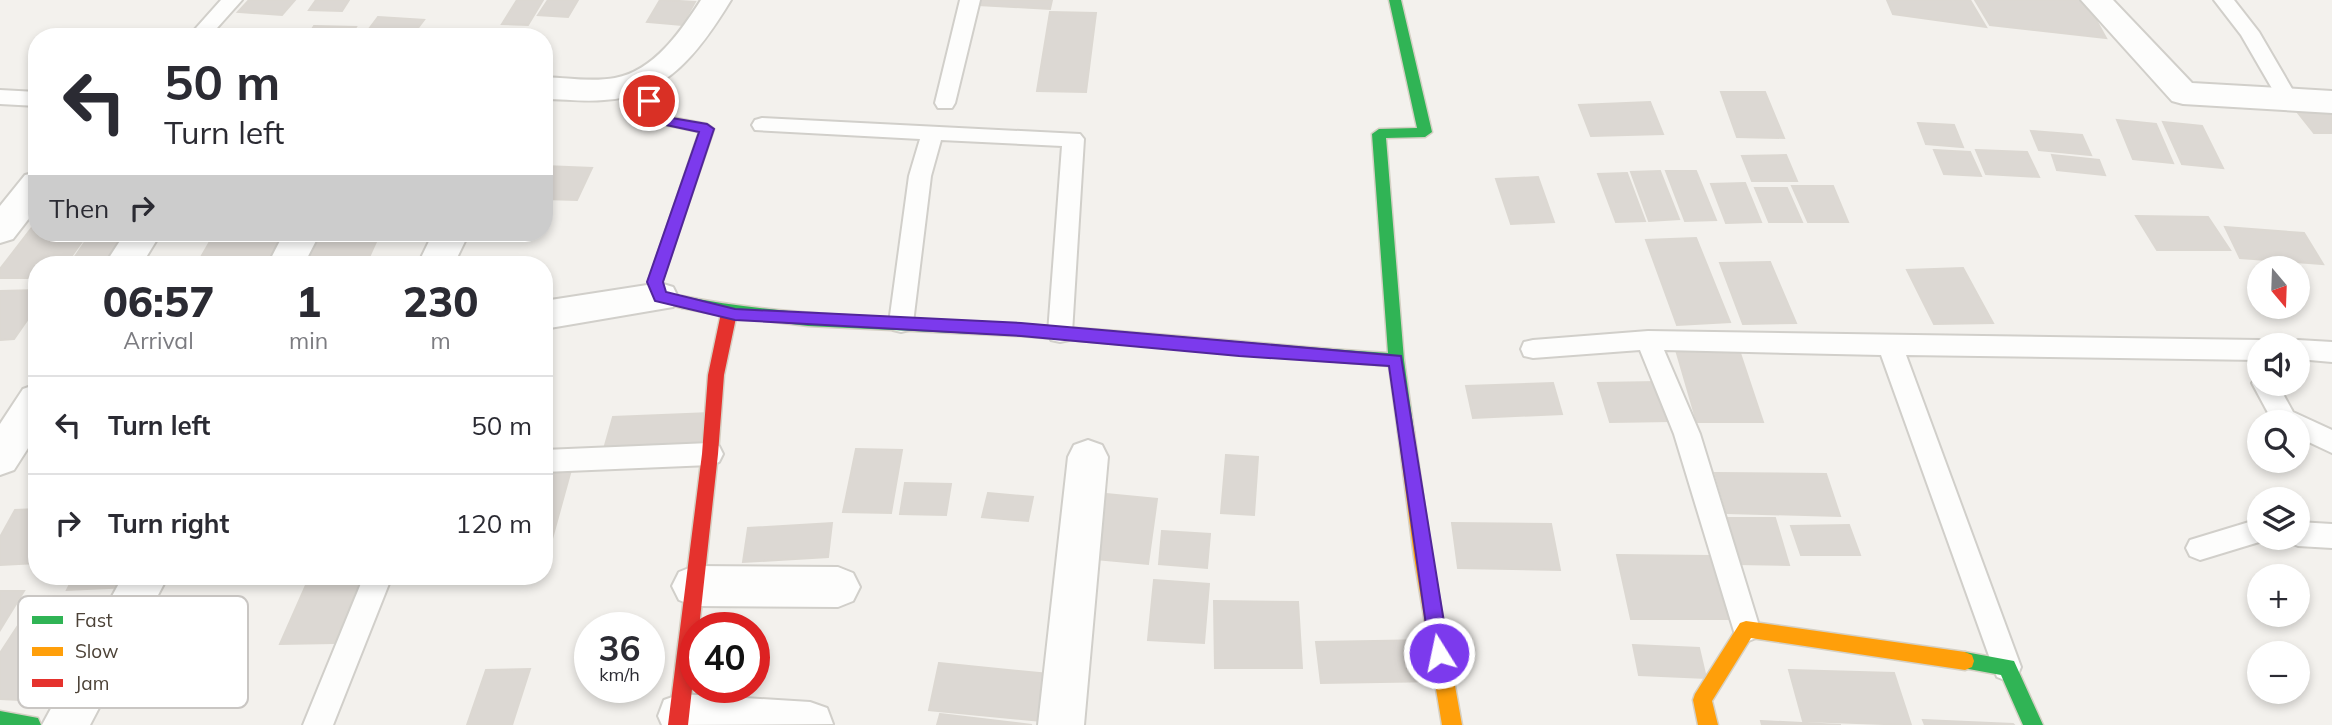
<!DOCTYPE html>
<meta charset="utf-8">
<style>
body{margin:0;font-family:Mulish,sans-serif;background:#f2f2f3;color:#2b2b33;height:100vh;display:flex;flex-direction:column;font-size:26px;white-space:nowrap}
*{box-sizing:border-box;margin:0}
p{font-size:23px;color:#7c7c81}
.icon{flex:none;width:38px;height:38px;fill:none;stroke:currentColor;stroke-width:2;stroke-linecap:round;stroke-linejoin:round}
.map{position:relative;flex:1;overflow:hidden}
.side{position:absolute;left:28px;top:256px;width:525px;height:329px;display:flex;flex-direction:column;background:#fff;border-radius:28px;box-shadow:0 4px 10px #0003}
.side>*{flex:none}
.top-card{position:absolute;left:28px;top:28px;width:525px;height:214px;border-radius:28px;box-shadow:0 4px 10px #0003;background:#fff;color:#2b2b33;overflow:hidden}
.needle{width:46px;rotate:161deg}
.controls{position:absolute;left:2247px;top:256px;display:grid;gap:14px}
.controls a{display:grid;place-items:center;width:63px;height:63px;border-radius:50%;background:#fff;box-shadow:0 4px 10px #0003;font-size:35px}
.speed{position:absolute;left:574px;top:612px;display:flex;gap:14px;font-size:35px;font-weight:700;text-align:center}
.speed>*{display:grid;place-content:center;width:91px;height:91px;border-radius:50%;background:#fff;box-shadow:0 4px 10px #0003;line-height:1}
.speed small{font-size:18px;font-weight:400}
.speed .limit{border:10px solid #d22;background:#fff;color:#111}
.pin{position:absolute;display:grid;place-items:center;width:60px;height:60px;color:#fff;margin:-30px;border:4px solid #fff;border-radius:50%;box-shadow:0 2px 7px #0007}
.me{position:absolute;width:77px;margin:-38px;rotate:350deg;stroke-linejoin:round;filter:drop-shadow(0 0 5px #0008)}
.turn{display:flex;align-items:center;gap:24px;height:147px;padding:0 21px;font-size:32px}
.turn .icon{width:91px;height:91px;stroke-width:2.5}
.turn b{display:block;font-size:49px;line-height:60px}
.then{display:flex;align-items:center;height:66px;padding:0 21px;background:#0003;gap:14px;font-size:26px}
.eta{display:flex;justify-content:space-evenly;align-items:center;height:119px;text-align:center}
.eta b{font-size:42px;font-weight:800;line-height:49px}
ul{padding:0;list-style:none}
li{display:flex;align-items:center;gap:21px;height:98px;padding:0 21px;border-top:2px solid #e1e1e2}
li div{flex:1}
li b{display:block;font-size:26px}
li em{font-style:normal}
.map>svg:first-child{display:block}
.building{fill:#dcd8d3;stroke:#dcd8d2;stroke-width:2}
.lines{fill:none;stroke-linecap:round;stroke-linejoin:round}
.lane-casing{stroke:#d1cfca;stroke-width:4}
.street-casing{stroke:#d1cfca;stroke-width:4}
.fast-casing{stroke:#d5d0c4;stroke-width:3}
.slow-casing{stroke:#d5d0c4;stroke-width:3}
.jam-casing{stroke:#d5d0c4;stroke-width:3}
.lane{fill:#fdfdfc;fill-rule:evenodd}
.street{fill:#fdfdfc;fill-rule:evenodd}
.fast{fill:#30b455;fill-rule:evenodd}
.slow{fill:#ff9f0a;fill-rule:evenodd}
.jam{fill:#e5322d;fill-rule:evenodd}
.route{fill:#7c3aed;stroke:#51269a;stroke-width:2}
.key{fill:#fff;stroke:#c9c6c3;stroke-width:2}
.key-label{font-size:19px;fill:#4c4237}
</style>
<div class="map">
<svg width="2332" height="725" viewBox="0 0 2332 725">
<rect width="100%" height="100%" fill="#f3f1ed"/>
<path class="building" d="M249,0H295L282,15L238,12Z
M316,0H349L342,11L309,10Z
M517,0H543L528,25L502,24Z
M548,0H578L568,17L538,15Z
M660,0H663L695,2L682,25L647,22Z
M981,0H1052L1050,9L979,5Z
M1887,0H1970L1986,27L1893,14Z
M1975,0H2085L2106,38L1990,25Z
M1050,12L1096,13L1086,92L1037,91Z
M378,17L424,20L411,37H363Z
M314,26L356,27L350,37H307Z
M1721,92H1765L1784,138L1737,137Z
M1650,102L1663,134L1591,136L1579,105Z
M2291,104L2332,105V133H2314Z
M2117,120L2156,124L2173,163L2133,159Z
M2163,122L2202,126L2223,168L2182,164Z
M1918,123L1954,125L1963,147L1926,144Z
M2031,131L2082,135L2091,155L2039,150Z
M1934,150L1970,152L1981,176L1944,174Z
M1976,150L2027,152L2039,177L1986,174Z
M1786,155L1797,181H1752L1742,156Z
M2052,155L2099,160L2105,175L2057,170Z
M544,166L592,168L577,200L544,199Z
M1660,171L1679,219L1649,221L1631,172Z
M1666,171H1696L1716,220L1685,221Z
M1627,173L1645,221L1616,222L1598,174Z
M1538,177L1554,222L1511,224L1496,179Z
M1745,183L1761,222L1726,223L1711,184Z
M1792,186H1833L1848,222H1808Z
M1755,188H1787L1802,222H1769Z
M2136,216L2208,217L2230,250H2157Z
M37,221V233H88L66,264H37V278H0V269Z
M2225,227L2304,233L2323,264L2240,258Z
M91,233H133L113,264H70Z
M306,233H380L366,264H291Z
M289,235L274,264H197L212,238Z
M1696,238L1730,322L1677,325L1646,240Z
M1770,262L1796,323L1743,324L1720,263Z
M1963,268L1993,323L1934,324L1907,270Z
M37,290V306L14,339L0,340V291Z
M1676,350H1739L1763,422H1697Z
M1657,382L1670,421L1610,422L1598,383Z
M1553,383L1562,414L1473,418L1466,386Z
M710,413L703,446L604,449L613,417Z
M856,449L902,450L891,513L843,512Z
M1226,455L1258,457L1254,515L1221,513Z
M571,470L547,557H544V471Z
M1715,473L1826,474L1840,516L1727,513Z
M905,483L951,484L946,515L900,514Z
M988,493L1033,497L1028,521L982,517Z
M1106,494L1157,499L1148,564L1096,559Z
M37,509V563L0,565V537L15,510Z
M1724,518H1775L1789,565L1737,564Z
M832,523L828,557L743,562L748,528Z
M1452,523L1551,524L1560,570L1458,568Z
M1849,525L1860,555H1801L1791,526Z
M1162,531L1210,534L1207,568L1159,564Z
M1617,555L1710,556L1728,619H1631Z
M74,576H135L130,587L67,590Z
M310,576H362L334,643L280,644Z
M1154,580L1209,584L1204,643L1148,640Z
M0,591H24L0,630Z
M36,598L124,601L63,702L0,699V653Z
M1214,601L1298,602L1302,668H1215Z
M1433,640L1440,681L1321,683L1316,642Z
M1633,645L1699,648L1706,678L1639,675Z
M939,663L1059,675L1051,722L929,710Z
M530,669L512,725H467L486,670Z
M1789,670L1894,673L1911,725L1803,721Z
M940,714L1032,725H937Z
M1923,720L2013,724L2014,725H1925Z
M1761,721L1841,725H1762Z"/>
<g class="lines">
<g class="lane-casing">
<path id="lane" d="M221,0H242L209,37H188Z
M960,0H980L955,103L952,108H938L935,103Z
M2214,0H2234L2259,32L2298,99L2295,104H2281L2241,35Z
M0,90L37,92V106L0,104Z
M762,118L1080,134L1084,139L1072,333L1069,340L1060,342L1051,340L1048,333L1062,146L941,140L931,176L913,323L909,330L901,332L893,330L889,323L909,176L920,139L755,130L752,125L755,120Z
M1648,331L2259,340L2268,345H2259V360L1906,355L2021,667L2017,677L2007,681L1997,677L1993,667L1881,355L1664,350L1700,434L1760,629L1756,638L1746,642L1736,638L1674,434L1640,350L1533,358L1524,356L1521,349L1524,342L1533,340Z
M2298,340L2332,342V362L2298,359V345H2289Z
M2259,375V383H2277L2293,412L2332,430V453L2298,437V422H2273L2252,383Z
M710,443L719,446L723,454L719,462L710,465L544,472V450Z
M2259,519V537H2270L2269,539L2200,560L2190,556L2186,548L2190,540Z
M2298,522L2332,524V548L2298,546L2288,542L2286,537H2298Z
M364,576H392L333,725H303Z"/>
</g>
<g class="street-casing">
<path id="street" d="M701,0H731C701,49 667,97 604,100C584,102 564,99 544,99V77C567,78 592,82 615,78C654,71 681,31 701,0Z
M2081,0H2113L2192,83L2332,91V113L2183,104L2172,101Z
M37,172V208L13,239L0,243V206L25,175Z
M125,233H161L142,264H105Z
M284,233H320L304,264H268Z
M433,233H469L454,264H418Z
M660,283L673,287L678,297L673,307L544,329V301Z
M37,384V434L14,470L0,475V424L23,389Z
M1088,440L1102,445L1108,457L1084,725H1038L1068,457L1074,445Z
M694,566L838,567L853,573L860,587L853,601L838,607L694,606L679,600L672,586L679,572Z
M123,576H168L90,725H42Z
M681,694L810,702L827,708L833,724L662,725L658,716L664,700Z"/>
</g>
<g class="fast-casing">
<path id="fast" d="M1389,0H1401L1432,132L1425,137L1386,138L1404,360L1414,432L1412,437L1406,439L1400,437L1398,432L1389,366L1020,336L808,326L724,316L682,308L674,302L682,296C793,318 904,317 1016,324C1140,331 1264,345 1388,353L1372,134L1379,129L1417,128Z
M1965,652L2014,661L2043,725H2023L2001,675L1958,667L1956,661L1958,655Z
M0,711L38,718L41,725H0Z"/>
</g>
<g class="slow-casing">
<path id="slow" d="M637,77L642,78L665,116L707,124L714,129L662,282L666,293L687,298L690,302L682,308L655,301L648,282L699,132L656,123L630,81Z
M1406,425L1412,427L1414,432L1432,557L1462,725H1442L1414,557L1398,432L1400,427Z
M1746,621L1965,652L1972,655L1974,661L1972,667L1965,670L1751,638L1712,701L1718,725H1698L1693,700L1695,694L1740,623Z"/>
</g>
<g class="jam-casing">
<path id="jam" d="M729,307L737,313L724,375L718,454L699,628H695V662L688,725H668L702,454L708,375L721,313Z"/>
</g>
<use href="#lane" class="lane"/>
<use href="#street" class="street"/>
<use href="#fast" class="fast"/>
<use href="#slow" class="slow"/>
<use href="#jam" class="jam"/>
</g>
<path class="route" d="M649,96L654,97L666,117L707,124L714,129L663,282L666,292L735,309L1021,323L1401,356L1449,653L1446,659L1439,662L1433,659L1430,653L1389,366L1239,356L1021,336L735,320L655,301L647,282L699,132L657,123L643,101Z"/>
<rect x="18" y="596" width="230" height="112" rx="10" class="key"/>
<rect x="32" y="616" width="31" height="8" fill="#30b455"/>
<rect x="32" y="647" width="31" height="9" fill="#ff9f0a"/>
<rect x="32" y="679" width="31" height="8" fill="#e5322d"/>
<g class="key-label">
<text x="75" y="627">Fast</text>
<text x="75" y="658">Slow</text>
<text x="75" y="690">Jam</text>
</g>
</svg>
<div class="controls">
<a><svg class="needle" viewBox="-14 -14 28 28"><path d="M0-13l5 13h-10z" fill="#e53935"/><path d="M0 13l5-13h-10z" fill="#7c7c81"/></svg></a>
<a><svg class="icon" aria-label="sound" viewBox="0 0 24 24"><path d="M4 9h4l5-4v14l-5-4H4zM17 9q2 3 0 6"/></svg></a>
<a><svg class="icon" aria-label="search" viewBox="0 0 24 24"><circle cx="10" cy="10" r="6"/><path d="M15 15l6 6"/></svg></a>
<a><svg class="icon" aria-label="layers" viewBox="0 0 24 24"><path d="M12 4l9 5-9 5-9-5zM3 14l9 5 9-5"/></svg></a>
<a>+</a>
<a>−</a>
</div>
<div class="speed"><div>36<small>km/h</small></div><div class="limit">40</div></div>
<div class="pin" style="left:649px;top:101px;background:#d93025"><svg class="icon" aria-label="arrive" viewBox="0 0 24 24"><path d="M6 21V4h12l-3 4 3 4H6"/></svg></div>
<svg class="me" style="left:1439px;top:653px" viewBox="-20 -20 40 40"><circle r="17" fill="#7c3aed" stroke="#fff" stroke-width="3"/><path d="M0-11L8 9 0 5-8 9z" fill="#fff"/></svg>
<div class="top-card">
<div class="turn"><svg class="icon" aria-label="left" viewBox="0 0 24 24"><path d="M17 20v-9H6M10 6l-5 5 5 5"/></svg><div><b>50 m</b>Turn left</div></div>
<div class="then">Then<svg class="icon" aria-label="right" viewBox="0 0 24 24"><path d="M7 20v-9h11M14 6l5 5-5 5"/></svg></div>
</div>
<section class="side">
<div class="eta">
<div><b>06:57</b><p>Arrival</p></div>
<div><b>1</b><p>min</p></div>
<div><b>230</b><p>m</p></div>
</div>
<ul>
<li><svg class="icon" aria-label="left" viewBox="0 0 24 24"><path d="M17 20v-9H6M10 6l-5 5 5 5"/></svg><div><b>Turn left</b></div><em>50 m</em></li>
<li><svg class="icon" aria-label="right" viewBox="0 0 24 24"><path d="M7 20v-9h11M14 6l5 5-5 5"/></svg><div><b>Turn right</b></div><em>120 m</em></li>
</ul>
</section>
</div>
